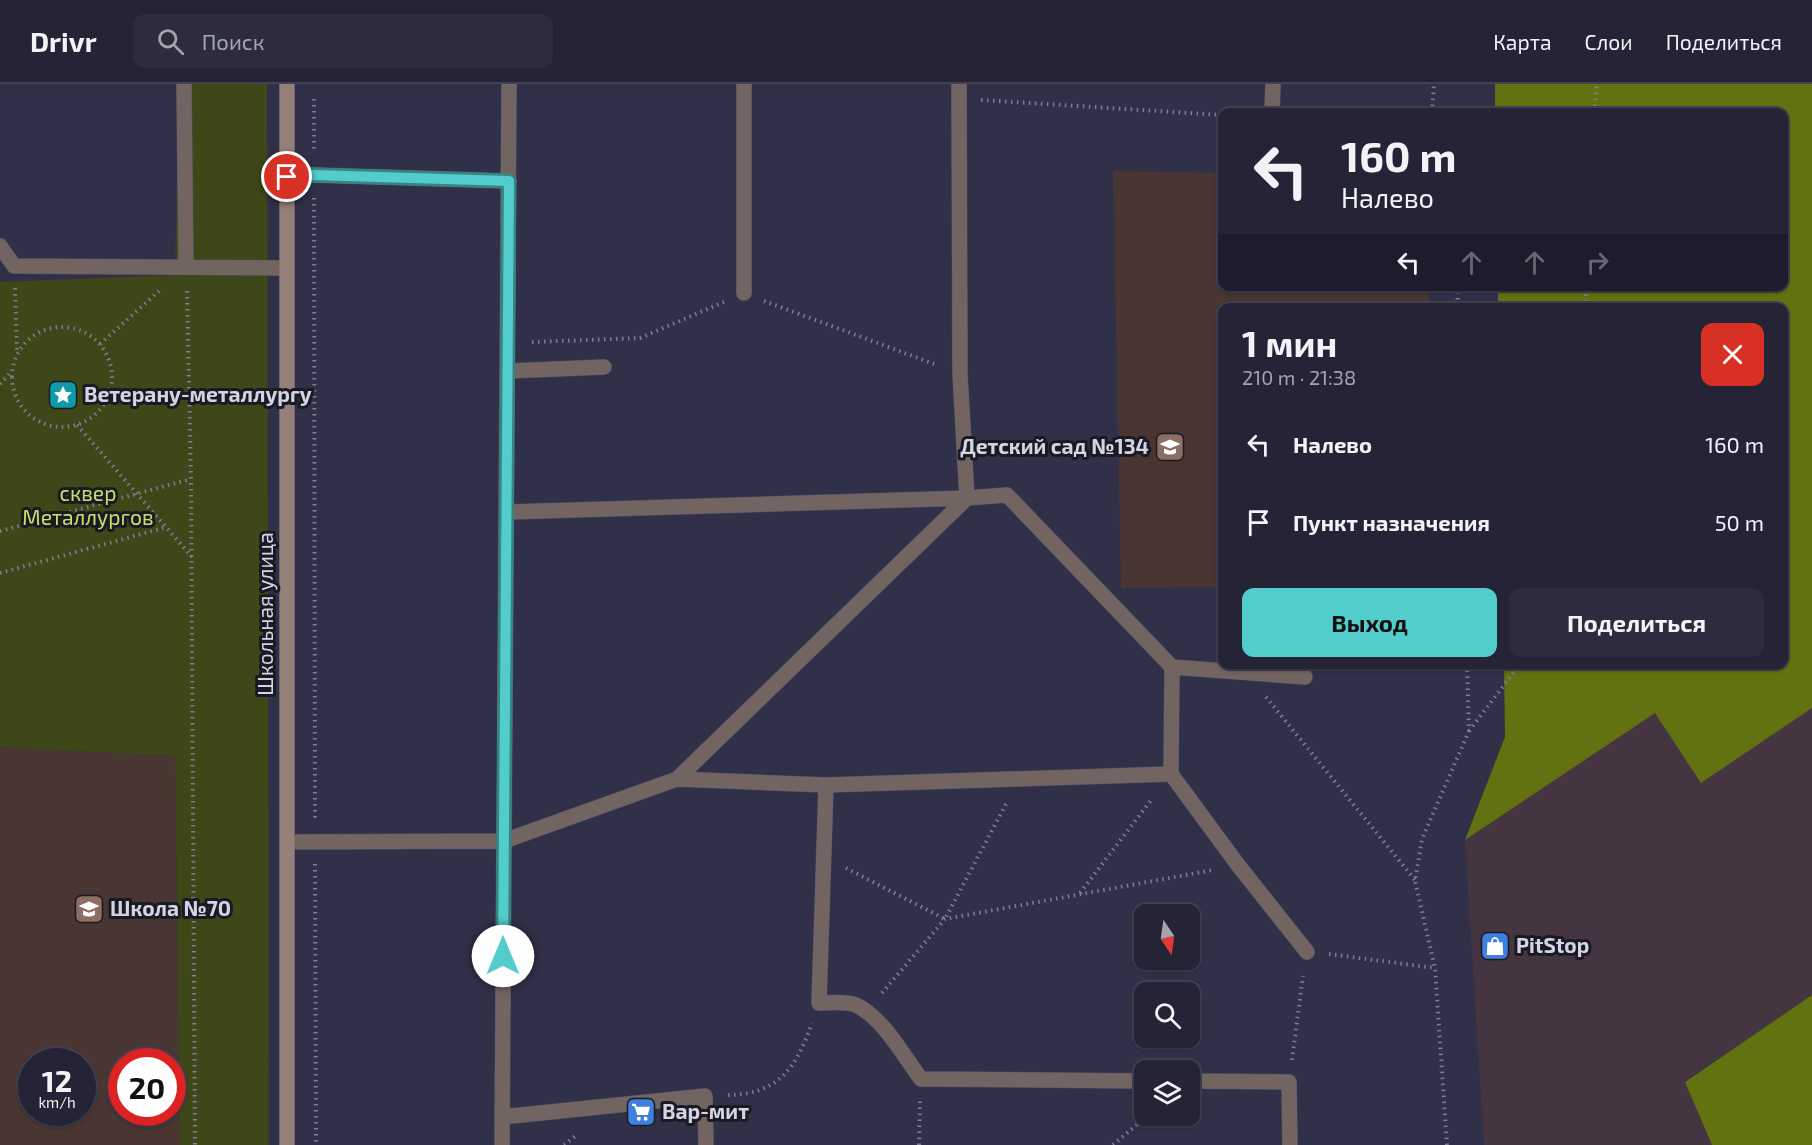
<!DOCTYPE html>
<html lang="ru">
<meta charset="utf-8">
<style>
body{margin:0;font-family:"Exo 2",sans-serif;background:#2d2c3f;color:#f1f3f6;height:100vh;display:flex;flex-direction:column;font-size:22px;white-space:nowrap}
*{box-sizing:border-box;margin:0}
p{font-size:20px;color:#a3a4ad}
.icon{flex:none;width:33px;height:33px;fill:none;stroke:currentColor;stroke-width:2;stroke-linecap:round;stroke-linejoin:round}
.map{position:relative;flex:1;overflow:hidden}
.drawer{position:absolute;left:1218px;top:219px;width:570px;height:366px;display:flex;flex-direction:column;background:#252437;border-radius:12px;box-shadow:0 2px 4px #0004,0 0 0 2px #424152}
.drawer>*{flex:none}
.hud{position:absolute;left:1218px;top:24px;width:570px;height:183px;border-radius:12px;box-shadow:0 2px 4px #0004,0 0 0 2px #424152;background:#252437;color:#f1f3f6;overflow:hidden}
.needle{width:39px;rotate:167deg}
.buttons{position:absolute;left:1134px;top:820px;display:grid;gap:12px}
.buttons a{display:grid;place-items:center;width:66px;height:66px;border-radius:12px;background:#252437;box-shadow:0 2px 4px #0004,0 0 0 2px #424152;font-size:30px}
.speed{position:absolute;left:18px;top:964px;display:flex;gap:12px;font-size:30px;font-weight:700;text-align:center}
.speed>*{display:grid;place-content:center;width:78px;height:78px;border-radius:50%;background:#252437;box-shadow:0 2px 4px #0004,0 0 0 2px #424152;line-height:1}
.speed small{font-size:15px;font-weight:400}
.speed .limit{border:9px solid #d22;background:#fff;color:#111}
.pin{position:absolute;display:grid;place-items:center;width:51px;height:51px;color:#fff;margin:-26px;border:3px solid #fff;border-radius:50%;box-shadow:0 2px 6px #0007}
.me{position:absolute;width:66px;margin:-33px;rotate:0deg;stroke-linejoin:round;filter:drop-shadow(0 0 4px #0008)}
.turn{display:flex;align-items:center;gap:21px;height:126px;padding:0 24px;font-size:27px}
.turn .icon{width:78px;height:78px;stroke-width:2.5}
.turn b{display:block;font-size:42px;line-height:51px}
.lanes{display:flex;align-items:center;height:57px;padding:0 24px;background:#0003;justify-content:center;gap:30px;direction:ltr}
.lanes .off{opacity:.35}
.round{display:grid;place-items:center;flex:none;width:63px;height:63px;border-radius:12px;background:#2d2c3f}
.overview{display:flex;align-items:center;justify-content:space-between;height:102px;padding:0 24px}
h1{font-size:36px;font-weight:700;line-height:45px}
.primary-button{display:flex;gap:12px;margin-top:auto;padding:12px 24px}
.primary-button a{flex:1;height:69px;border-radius:12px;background:#52cdcc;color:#111;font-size:24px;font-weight:700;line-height:69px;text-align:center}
.primary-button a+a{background:#2d2c3f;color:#f1f3f6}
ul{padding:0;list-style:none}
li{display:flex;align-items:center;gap:18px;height:78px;padding:0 24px}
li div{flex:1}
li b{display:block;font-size:22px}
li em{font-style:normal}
header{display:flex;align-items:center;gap:36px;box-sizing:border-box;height:84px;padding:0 30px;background:#252437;border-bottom:2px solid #424152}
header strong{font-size:28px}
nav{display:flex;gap:33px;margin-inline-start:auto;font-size:21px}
.search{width:420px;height:54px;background:#2d2c3f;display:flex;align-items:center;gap:15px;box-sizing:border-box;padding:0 21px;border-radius:12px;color:#a3a4ad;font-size:22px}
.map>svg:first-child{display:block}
.industrial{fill:#453541}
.education{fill:#493532;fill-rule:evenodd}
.green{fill:#3e4717}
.forest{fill:#637210}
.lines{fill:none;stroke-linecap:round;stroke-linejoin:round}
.lane-casing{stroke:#4e4e65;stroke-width:16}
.secondary-casing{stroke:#4e4e65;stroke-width:16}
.path{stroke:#7e7e92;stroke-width:4;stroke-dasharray:1.5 4.5;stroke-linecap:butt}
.lane{stroke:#726461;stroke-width:15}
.secondary{stroke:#957f79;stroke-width:15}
.route-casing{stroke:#358585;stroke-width:15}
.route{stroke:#52cdcc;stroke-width:10}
.labels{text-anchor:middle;stroke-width:6;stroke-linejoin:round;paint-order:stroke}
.poi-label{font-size:21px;font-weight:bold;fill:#d4d5e4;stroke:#1a1a25;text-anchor:start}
.park-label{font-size:21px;fill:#c8e06a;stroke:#1a1a25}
.street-label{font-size:21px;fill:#d4d5e4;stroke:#1a1a25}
</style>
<header>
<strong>Drivr</strong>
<div class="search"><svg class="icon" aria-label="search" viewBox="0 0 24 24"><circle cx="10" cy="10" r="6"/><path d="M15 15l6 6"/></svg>Поиск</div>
<nav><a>Карта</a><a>Слои</a><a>Поделиться</a></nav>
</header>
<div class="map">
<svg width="1812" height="1061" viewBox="0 0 1812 1061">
<rect width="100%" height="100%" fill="#313049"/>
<path class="industrial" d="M1812,624V911L1685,997L1712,1061H1484L1465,756L1655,628L1701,698Z"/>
<path class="education" d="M1113,87L1222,89V202L1429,203V223L1222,224V503L1121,504Z
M0,663L175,672L180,1061H0ZM32,978H82V1029H32ZM122,978H172V1029H122Z"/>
<path class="green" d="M179,0H267L269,1061H180L175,672L0,663V198L175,191Z"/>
<path class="forest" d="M1495,0H1812V624L1701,699L1655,629L1465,756L1505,653L1504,581L1784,580V224L1498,223V203L1784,202V28H1495Z
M1812,911V1061H1712L1685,998Z"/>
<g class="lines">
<g class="lane-casing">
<path id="lane" d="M184,0L186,183
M1272,28L1273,0
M287,93L314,91L509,97
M0,162L14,182L287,184
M744,209V0
M508,287L604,283
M507,428L967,414L960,290L959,0
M1172,583L1305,593
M677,695L967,414L1007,411L1172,583L1171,690L1238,781L1307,868
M826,701L819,919C829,919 847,917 856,921C884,935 903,971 921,995L1144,997
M287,758L504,757L677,695L826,701L1171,690
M1190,997L1289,998L1290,1061
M502,1033L705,1012L706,1061
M502,1061L509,0"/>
</g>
<g class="secondary-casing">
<path id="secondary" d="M287,1061V0"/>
</g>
<path class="path" d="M314,15V67
M981,16L1222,31
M1432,28L1434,0
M1594,28L1597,0
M314,114L315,736
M1457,202L1458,224
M15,204L17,268
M187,207L191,395L195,1061
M764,217L937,281
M1586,224V202
M12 293a50 50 0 1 1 100 0a50 50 0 1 1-100 0Z
M532,258L640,254L724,218
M100,260L159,207
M0,300L12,287
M77,341L192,473
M0,447L191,395
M0,489L167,443
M1266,613L1415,796
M1469,647L1520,580
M315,780L316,1061
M846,784L945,835L1006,720
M1080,809L1152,715
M1329,870L1435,884
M882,909L945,835L1213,786
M1292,976L1303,892
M728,1011C779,1010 796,984 812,939
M564,1061L578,1050
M919,1061L920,1017
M1113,1061L1147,1032
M1447,1061L1435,884L1415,797L1422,755L1469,647L1467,580"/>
<use href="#lane" class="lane"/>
<use href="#secondary" class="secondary"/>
</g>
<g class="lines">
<g class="route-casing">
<path id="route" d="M287,93L314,91L509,97L503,872"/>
</g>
<use href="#route" class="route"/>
</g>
<defs>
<g id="sight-square" transform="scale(1.5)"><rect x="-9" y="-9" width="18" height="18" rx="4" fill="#0f9aa8" stroke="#1a1a25"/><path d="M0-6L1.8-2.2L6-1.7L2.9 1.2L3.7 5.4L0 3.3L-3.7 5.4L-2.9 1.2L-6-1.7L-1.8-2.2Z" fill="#fff"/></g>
<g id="school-square" transform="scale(1.5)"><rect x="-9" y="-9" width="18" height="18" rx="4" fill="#8d6e63" stroke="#1a1a25"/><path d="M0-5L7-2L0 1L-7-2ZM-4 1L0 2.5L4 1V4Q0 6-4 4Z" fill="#fff"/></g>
<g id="shop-square" transform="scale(1.5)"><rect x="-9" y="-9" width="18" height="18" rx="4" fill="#3f7fe0" stroke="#1a1a25"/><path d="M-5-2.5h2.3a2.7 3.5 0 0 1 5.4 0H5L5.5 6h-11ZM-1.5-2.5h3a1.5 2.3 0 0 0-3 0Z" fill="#fff"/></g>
<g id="supermarket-square" transform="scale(1.5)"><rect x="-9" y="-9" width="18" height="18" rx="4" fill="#3f7fe0" stroke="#1a1a25"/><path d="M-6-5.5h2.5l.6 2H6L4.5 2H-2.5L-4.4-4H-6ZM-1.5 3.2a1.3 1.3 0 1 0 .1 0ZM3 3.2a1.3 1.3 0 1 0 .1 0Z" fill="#fff"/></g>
</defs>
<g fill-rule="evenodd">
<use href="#sight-square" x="63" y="311"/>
<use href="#school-square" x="1170" y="363"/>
<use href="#school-square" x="89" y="825"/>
<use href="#shop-square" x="1495" y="862"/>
<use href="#supermarket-square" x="641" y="1028"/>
</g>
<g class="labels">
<g class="poi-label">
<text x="84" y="318">Ветерану-металлургу</text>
<text x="1149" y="370" text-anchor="end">Детский сад №134</text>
<text x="110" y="832">Школа №70</text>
<text x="1516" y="869">PitStop</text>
<text x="662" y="1035">Вар-мит</text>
</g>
<g class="park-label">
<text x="88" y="417">сквер<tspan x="88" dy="24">Металлургов</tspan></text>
</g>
<g class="street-label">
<text transform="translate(266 530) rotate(-90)" y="7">Школьная улица</text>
</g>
</g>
</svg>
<div class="buttons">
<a><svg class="needle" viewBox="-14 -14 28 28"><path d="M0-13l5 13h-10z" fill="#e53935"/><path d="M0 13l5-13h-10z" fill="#a3a4ad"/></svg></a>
<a><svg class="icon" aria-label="search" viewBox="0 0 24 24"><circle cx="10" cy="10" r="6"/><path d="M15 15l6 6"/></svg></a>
<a><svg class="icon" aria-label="layers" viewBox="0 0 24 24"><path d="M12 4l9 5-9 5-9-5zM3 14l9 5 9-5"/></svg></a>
</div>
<div class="speed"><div>12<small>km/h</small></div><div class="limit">20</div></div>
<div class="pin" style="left:287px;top:93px;background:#d93025"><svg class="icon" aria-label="arrive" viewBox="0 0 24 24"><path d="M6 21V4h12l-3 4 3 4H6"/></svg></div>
<svg class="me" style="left:503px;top:872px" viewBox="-20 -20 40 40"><circle r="19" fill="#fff"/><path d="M0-13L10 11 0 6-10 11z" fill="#52cdcc"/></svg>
<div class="hud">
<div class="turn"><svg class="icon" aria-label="left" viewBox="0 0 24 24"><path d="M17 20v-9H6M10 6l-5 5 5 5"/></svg><div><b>160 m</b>Налево</div></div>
<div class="lanes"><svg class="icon" aria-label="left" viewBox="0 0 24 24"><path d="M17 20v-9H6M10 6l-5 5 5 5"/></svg><svg class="icon off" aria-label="ahead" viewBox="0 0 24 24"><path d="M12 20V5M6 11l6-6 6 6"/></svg><svg class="icon off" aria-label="ahead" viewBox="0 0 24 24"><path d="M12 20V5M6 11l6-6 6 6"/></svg><svg class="icon off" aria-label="right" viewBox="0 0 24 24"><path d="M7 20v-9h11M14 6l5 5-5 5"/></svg></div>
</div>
<section class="drawer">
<div class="overview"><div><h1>1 мин</h1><p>210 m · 21:38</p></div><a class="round" style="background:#d93025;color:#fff"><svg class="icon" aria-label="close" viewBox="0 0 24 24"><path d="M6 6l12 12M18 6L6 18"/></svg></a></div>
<ul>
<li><svg class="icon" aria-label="left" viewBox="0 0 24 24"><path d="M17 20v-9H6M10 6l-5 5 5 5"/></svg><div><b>Налево</b></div><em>160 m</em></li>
<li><svg class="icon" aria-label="arrive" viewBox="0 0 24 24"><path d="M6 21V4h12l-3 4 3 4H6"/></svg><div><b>Пункт назначения</b></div><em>50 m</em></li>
</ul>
<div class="primary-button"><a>Выход</a><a>Поделиться</a></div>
</section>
</div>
